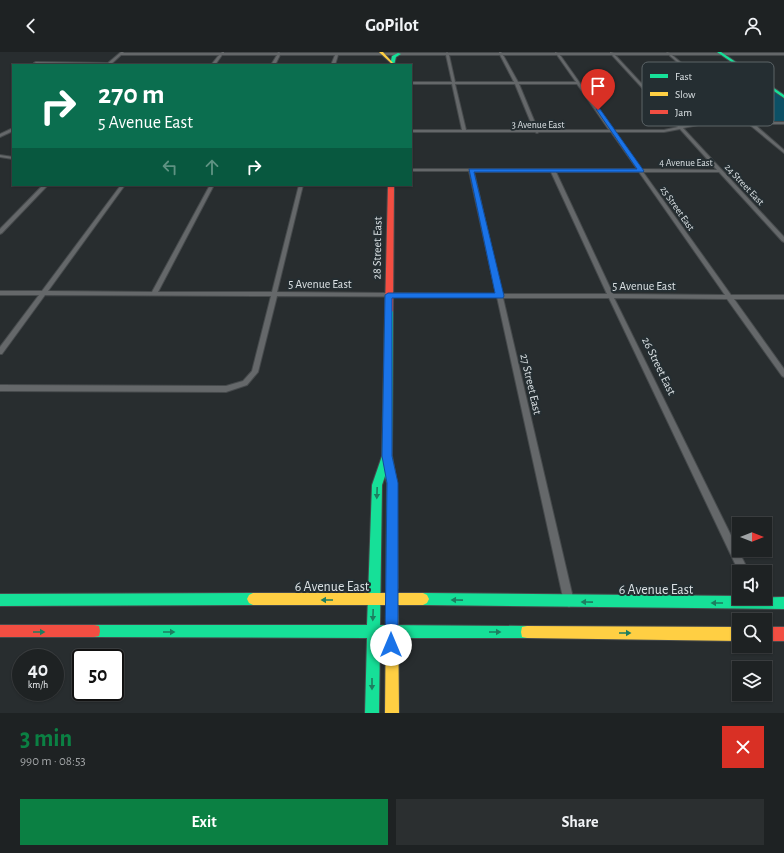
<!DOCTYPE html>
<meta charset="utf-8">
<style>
body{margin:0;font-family:"Alegreya Sans",sans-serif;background:#2b2f30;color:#f1f3f6;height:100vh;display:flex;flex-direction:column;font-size:15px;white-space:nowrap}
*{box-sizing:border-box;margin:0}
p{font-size:13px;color:#a1a4a6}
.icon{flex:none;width:22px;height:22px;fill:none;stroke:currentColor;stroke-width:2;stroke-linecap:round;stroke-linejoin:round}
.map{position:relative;height:661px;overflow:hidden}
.panel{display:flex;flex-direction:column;background:#1e2223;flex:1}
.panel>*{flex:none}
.hud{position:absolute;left:12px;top:12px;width:400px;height:122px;border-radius:0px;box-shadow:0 1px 3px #0004,0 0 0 1px #3c3f41;background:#0b6e4f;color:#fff;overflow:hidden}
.needle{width:26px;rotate:90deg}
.tools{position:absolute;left:732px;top:465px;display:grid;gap:8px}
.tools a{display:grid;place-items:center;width:40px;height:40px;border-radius:0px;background:#1e2223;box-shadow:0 1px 3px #0004,0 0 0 1px #3c3f41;font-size:20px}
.speed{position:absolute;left:12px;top:597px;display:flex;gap:8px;font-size:20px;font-weight:700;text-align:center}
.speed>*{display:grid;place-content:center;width:52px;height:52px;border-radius:50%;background:#1e2223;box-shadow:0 1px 3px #0004,0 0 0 1px #3c3f41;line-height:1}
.speed small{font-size:10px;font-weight:400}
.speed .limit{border:2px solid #111;border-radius:6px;background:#fff;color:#111}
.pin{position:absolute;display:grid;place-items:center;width:34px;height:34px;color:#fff;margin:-41px -17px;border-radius:50% 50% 50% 0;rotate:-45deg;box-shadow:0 0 4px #0007}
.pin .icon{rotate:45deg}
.me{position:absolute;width:44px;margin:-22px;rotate:0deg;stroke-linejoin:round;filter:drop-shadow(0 0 3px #0008)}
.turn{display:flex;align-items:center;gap:14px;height:84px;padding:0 20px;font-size:18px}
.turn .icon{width:52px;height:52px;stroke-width:2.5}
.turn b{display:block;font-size:28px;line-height:34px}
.lanes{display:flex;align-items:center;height:38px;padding:0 20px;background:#0003;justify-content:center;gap:20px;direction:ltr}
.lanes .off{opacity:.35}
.round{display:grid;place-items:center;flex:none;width:42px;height:42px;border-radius:0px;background:#2b2f30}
.head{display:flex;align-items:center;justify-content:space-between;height:68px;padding:0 20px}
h1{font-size:24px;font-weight:700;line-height:30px;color:#0b8043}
.action{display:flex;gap:8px;margin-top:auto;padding:8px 20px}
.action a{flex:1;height:46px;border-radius:0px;background:#0b8043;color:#fff;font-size:16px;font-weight:700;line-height:46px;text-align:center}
.action a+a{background:#2b2f30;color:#f1f3f6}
header{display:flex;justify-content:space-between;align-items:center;height:52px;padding:0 20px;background:#1e2223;font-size:18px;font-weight:700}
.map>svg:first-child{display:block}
.green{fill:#0d5065}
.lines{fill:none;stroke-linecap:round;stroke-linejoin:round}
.street-casing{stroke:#464a4c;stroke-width:2}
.fast-casing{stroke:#464a4c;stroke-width:2}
.slow-casing{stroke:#464a4c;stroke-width:2}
.jam-casing{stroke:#464a4c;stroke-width:2}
.street{fill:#65686a;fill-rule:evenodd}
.fast{fill:#16e098;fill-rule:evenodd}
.slow{fill:#ffcf43;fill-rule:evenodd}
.jam{fill:#f24e42;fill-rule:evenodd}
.oneway{fill:#1e7e60}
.route{fill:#1a73e8;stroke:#114b97}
.labels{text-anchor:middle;stroke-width:4;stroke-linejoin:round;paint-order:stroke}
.far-street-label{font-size:10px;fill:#dbe1e4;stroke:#252e32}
.street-label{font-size:12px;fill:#dbe1e4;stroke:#252e32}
.near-street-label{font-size:14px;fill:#dbe1e4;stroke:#252e32}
.key{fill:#252e32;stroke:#5c6467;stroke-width:1}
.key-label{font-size:11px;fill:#dbe1e4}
</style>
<header><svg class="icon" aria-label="back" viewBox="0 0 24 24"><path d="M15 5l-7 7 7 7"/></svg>GoPilot<svg class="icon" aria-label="person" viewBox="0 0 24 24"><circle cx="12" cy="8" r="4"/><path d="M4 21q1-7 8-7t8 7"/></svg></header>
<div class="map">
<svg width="784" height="661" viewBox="0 0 784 661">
<rect width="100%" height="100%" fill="#282d2f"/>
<path class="green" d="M696,22H751L784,46V69H752Z"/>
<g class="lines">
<g class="street-casing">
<path id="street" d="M121,0H124L123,1H221L222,0H224V1H277L279,0L280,1H446L447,0L448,1H499V0H501L502,1H555V0L558,1H610V0L614,1H667L666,0L670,1H784V3H672L751,70H784V72H754L784,98V101L750,73H698L683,76L784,185V190L782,189L719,120H643L731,243H784V247H734L784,317V325L782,324L727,247L614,246L749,520H739L609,246H503L574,550L572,553L569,555L566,553L564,550L497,245L277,244L258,320L247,333L226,340L0,339V333L226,334L243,329L252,319L271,244L45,243L2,302H0V295L39,243H0V239H42L121,133H125L48,239L152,240L210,133H214L158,240H272L299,133H303L277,240L496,242L469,119H411V117H637L611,80H539L537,81L535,80H411V78H462L452,32H411V30H452L446,3H338L335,13H331L335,3H280L275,13H271L277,3H222L215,13H211L219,3H121L110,13L34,11L36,10L108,11ZM449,3H500L514,30H455ZM503,3H557L576,30H518ZM560,3H612L678,75L664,78H613ZM615,3H669L747,70L698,71L681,74ZM455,32H515L534,78H466ZM519,32H577L609,78H538ZM680,77L717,118L641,117L615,80H664ZM474,120H551L607,242H502ZM556,120H639L725,243L613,242Z
M13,76V79L0,85V82Z
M0,103L13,105V107L0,105Z
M43,133H48L2,181L0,182V177Z"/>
</g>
<g class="fast-casing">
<path id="fast" d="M717,0H721L784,43V46Z
M398,1L401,2L396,5L394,13H390L392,4Z
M389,256L393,259L392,404L397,431L398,536L396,540L392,542L388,540L386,536L387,431L385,424L382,433L380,573L527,574L532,575L533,580L532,585L527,586H380L379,661H365L367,586L94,585L89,584L88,579L89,574L94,573H367L372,433L382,404L385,259Z
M253,541L257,543L259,547L257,551L253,553L0,554V542Z
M423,541L739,544V546L784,545V557L423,553L419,551L417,547L419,543Z"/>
</g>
<g class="slow-casing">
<path id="slow" d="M379,0H383L393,11H391Z
M392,530L396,532L398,541H423L427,543L429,547L427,551L423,553H398L399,661H385L386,553H253L249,551L247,547L249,543L253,541H386L388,532Z
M527,574L739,575V589L527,586L522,585L521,580L522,575Z"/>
</g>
<g class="jam-casing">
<path id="jam" d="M388,133H394L393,259L389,262L385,259Z
M0,573H94L99,574L100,579L99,584L94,585H0Z
M765,575H784V589H765Z"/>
</g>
<use href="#street" class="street"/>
<use href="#fast" class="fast"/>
<use href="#slow" class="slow"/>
<use href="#jam" class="jam"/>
</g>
<defs><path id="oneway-solid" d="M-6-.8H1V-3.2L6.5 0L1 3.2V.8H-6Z"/></defs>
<g class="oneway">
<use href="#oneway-solid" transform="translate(377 441) rotate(92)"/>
<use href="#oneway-solid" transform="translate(327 548) rotate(180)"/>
<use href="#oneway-solid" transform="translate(457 548) rotate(-179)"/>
<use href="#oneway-solid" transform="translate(587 550) rotate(-179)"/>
<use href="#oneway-solid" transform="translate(717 551) rotate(-180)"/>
<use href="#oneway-solid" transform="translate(373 563) rotate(92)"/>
<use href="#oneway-solid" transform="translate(39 580)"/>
<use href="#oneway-solid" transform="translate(169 580)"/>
<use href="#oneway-solid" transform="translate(495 580)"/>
<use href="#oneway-solid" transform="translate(625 581)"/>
<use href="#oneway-solid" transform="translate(372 632) rotate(90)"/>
</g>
<path class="route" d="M596,57H600L644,119L643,120H474L504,244L503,246H392V404L398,431V593L396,598L391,600L386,598L385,593L387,431L382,404L385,243L388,241H495L469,117H637Z"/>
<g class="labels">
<g class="far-street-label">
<text x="538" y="76">3 Avenue East</text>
<text x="686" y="114">4 Avenue East</text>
<text transform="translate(745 132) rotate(47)" y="4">24 Street East</text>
<text transform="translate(678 156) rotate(55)" y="4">25 Street East</text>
</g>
<g class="street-label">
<text transform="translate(377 196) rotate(-89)" y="4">28 Street East</text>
<text x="320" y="236">5 Avenue East</text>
<text x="644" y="238">5 Avenue East</text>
<text transform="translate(659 314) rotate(64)" y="4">26 Street East</text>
<text transform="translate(531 332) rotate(77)" y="4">27 Street East</text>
</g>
<g class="near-street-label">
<text x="332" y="539">6 Avenue East</text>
<text x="656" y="542">6 Avenue East</text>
</g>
</g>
<rect x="642" y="10" width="132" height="64" rx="6" class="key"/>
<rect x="650" y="22" width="18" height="4" fill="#16e098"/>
<rect x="650" y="40" width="18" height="4" fill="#ffcf43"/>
<rect x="650" y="58" width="18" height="4" fill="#f24e42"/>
<g class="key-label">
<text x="675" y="28">Fast</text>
<text x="675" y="46">Slow</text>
<text x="675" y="64">Jam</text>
</g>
</svg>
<div class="tools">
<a><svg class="needle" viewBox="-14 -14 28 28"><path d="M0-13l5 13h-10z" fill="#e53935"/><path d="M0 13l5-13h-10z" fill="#a1a4a6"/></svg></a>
<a><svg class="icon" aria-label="sound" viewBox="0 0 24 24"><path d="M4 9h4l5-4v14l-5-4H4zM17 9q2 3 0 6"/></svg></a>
<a><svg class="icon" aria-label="search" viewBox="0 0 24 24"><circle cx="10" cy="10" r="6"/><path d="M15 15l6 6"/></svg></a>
<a><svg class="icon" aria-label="layers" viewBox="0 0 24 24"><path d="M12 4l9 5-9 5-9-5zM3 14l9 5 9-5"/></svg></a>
</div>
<div class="speed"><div>40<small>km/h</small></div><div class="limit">50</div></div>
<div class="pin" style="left:598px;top:58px;background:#d93025"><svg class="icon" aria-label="arrive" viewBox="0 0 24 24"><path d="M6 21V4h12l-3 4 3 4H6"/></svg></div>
<svg class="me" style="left:391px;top:593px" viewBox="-20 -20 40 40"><circle r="19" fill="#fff"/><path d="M0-13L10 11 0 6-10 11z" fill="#1a73e8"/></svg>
<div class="hud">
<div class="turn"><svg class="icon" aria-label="right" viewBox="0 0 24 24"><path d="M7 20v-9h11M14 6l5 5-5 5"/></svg><div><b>270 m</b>5 Avenue East</div></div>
<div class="lanes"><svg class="icon off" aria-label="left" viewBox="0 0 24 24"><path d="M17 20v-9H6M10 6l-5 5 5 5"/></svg><svg class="icon off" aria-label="ahead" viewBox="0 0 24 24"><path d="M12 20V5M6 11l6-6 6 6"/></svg><svg class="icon" aria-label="right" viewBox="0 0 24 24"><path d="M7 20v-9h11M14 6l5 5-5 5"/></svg></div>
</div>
</div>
<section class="panel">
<div class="head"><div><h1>3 min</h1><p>990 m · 08:53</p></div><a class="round" style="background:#d93025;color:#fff"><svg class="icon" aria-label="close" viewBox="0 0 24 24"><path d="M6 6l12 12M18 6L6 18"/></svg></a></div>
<div class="action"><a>Exit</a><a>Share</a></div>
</section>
